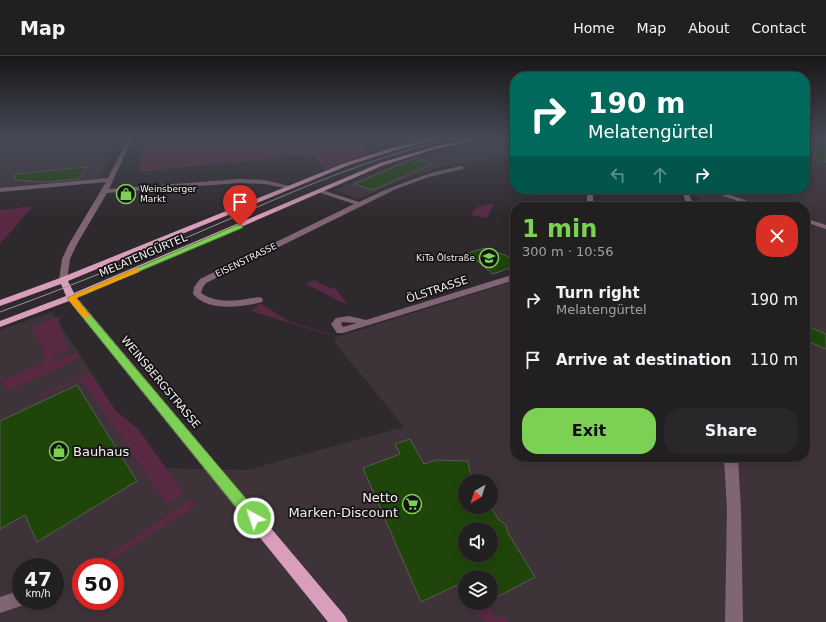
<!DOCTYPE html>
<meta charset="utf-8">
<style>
body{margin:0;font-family:"DejaVu Sans",sans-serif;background:#2a272a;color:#f1f3f6;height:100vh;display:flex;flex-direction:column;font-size:15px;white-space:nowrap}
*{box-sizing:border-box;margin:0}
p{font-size:13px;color:#a2a2a5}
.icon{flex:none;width:22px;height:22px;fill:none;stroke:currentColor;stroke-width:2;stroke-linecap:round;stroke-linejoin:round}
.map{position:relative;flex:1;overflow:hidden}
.drawer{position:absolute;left:510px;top:146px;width:300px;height:260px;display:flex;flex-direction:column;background:#221f21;border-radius:16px;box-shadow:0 2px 10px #0003,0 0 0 1px #3f3d3f}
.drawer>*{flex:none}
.hud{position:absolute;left:510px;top:16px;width:300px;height:122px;border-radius:16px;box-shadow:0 2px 10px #0003,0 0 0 1px #3f3d3f;background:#00695c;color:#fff;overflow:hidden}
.needle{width:26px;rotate:219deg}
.fabs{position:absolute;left:458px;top:418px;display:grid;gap:8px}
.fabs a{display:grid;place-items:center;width:40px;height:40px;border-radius:50%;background:#221f21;box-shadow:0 2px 10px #0003,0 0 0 1px #3f3d3f;font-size:20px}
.speed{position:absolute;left:12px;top:502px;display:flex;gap:8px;font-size:20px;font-weight:700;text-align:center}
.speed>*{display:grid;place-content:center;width:52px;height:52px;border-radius:50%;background:#221f21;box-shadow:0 2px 10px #0003,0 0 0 1px #3f3d3f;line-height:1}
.speed small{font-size:10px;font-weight:400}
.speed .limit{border:6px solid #d22;background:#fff;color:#111}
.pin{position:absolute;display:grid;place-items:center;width:34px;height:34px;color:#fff;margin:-41px -17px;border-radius:50% 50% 50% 0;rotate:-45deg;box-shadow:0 0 4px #0007}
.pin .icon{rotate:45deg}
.me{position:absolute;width:44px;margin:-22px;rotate:320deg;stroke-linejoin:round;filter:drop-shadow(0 0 3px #0008)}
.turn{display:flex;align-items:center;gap:14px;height:84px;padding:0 12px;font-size:18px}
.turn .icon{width:52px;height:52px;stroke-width:2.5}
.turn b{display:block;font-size:28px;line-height:34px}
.lanes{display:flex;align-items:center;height:38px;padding:0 12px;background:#0003;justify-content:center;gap:20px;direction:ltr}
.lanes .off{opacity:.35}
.round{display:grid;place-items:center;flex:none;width:42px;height:42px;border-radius:16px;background:#2a272a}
.headline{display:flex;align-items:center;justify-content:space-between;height:68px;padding:0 12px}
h1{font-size:24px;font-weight:600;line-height:30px;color:#7cd155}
.primary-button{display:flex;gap:8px;margin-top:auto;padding:8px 12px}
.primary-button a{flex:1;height:46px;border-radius:16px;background:#7cd155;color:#111;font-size:16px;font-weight:600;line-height:46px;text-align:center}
.primary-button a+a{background:#2a272a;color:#f1f3f6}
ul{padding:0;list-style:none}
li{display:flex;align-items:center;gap:12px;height:60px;padding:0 12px}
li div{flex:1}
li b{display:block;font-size:15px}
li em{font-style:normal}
header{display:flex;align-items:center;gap:24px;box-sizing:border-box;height:56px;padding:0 20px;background:#221f21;border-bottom:1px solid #3f3d3f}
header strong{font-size:19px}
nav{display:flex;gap:22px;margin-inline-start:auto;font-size:14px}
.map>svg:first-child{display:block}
.built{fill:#3e3339;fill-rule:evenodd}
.green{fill:#592944}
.building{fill:#1f450a;stroke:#585c57;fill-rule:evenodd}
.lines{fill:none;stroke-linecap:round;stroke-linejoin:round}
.minor{fill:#826574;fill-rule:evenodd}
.major{fill:#da9ebd;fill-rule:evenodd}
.tram{stroke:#9a9598;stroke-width:1}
.route{fill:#7cd155;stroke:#518837}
.slow{fill:#f59e0b}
.labels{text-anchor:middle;stroke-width:3.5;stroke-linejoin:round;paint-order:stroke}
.far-poi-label{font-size:9px;fill:#f3eff1;stroke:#151314;text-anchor:start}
.far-street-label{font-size:9px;fill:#f3eff1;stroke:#151314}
.street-label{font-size:11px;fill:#f3eff1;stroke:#151314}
.near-poi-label{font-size:13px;fill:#f3eff1;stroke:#151314;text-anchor:start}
</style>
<header>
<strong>Map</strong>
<nav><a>Home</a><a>Map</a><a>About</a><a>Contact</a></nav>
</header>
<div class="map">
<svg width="826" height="566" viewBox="0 0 826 566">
<rect width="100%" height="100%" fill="#2e292c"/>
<path class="built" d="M0,83H118L100,122L0,132Z
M504,83H515V98L440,111L403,124L358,143L335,134L412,102L459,90Z
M805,83H826V566H0V274L52,256L153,412L247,414L404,371L336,288L334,282L515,225V401H805V151H703L692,133H805ZM465,425H491V451H465ZM465,473H491V499H465ZM21,511H55V545H21ZM81,511H115V545H81ZM465,521H491V547H465Z"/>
<path class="green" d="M145,83H357L370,97L324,114L317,101L307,102L305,99L139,116Z
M494,147L487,162L470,159L477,151Z
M33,150L0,188V154Z
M314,224L332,233L335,232L347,247H343L306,228Z
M260,247L290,266L330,278L329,279L251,255Z
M61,260L58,268L69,293L52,302L54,305L76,296L79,300L73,306L7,335L1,325L45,306L41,288L31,271Z
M86,318H91L115,354L138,373L184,437L167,449L81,323L38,343L37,341Z
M191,443L196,450L99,511H91Z
M485,547H487L497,562L503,559L509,566H485L473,555H470Z"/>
<path class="building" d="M805,83H826V106L814,103L815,93L805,90Z
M413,103L432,108L373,134L354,128Z
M86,111L79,123L45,126L15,124V118Z
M485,192L495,198L499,197L507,200L515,205V210L493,218L468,197Z
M805,269L826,278V293L805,284Z
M77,329L137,425L37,486L25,459L0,473V365Z
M410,383L424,408L436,404L468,405L470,417L474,425H465V451H491L499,464L506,469L508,477L535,521L491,544V521H465V545L457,529L421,546L363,412L400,398L395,388ZM465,473H491V499H465Z"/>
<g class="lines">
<path class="minor" d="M128,83H132L109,133L239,123L265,124L293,131L290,133L265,128L239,127L107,137L77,188L70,203L67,224L63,227L60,226L59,224L62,203L69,188L106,126L0,136V132L108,122Z
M461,110L464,112L463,113L429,121L396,133L206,227L203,231L201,237C219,249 239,244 259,241L262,242L263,244L262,246C242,251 208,256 193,238L194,231L200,223L354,148L318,136V134H322L359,146C392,130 425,117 461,110Z
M587,133H593V151H587Z
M681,133H687L694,151H688Z
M704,133H713L765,151H755Z
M805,162L826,169V173L805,166Z
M515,218V224L343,277H337L331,268L336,262L349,260L366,264ZM342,266L357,267L343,271L341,268Z
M724,401H738L741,454L743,566H725L727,454Z
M21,534V545H28L27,548L0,557V541Z"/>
<path class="major" d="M429,83H438L396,94L349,109L68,225L74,237L380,107L437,90L473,83H484L438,92L384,109L77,242L345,560L348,566H328L69,245L0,271V265L66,240L61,228L0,250V244L60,222L345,107L392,92Z"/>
<path class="tram" d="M0,256C71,230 142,201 211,171C290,137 368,101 453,83"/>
</g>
<linearGradient id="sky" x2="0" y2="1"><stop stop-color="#191718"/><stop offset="0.51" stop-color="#464956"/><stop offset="1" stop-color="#464956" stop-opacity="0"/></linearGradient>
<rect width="826" height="162" fill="url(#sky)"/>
<path class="route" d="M240,168L243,170L242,172L76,242L259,458L261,462L259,467L254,468L249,467L67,242Z"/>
<path class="slow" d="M137,212L139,213V216L76,242L90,260L89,261H83L67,242Z"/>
<defs>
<g id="shop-ring" transform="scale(1)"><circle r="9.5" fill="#151314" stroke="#7cd155" stroke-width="1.5"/><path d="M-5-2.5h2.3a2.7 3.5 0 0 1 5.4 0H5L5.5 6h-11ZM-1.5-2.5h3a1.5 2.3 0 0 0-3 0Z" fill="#7cd155"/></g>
<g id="school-ring" transform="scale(1)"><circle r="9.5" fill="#151314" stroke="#7cd155" stroke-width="1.5"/><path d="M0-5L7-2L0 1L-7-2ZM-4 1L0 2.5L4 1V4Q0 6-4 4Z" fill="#7cd155"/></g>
<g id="supermarket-ring" transform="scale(1)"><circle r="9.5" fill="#151314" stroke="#7cd155" stroke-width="1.5"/><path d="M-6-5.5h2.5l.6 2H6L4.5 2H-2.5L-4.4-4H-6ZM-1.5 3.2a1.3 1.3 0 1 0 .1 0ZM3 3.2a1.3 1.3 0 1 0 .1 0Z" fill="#7cd155"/></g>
</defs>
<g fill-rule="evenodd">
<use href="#shop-ring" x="126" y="138"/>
<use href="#school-ring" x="489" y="202"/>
<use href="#shop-ring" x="59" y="395"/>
<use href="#supermarket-ring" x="412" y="448"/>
</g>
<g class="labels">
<g class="far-poi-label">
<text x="140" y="136">Weinsberger<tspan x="140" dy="10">Markt</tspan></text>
<text x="475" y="205" text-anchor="end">KiTa Ölstraße</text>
</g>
<g class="far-street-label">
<text transform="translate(246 204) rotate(-26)" y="3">EISENSTRASSE</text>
</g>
<g class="street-label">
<text transform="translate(143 199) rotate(-23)" y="4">MELATENGÜRTEL</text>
<text transform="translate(437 233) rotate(-18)" y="4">ÖLSTRASSE</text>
<text transform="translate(161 326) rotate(50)" y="4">WEINSBERGSTRASSE</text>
</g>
<g class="near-poi-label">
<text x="73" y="400">Bauhaus</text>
<text x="398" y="446" text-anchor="end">Netto<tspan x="398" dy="15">Marken-Discount</tspan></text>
</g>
</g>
</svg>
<div class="fabs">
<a><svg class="needle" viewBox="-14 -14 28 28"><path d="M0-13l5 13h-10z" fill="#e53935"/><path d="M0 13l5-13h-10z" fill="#a2a2a5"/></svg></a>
<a><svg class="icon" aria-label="sound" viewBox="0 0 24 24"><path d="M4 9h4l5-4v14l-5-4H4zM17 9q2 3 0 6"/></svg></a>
<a><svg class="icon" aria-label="layers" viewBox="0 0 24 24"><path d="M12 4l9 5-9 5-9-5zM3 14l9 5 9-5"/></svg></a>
</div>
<div class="speed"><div>47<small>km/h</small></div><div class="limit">50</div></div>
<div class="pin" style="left:240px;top:170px;background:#d93025"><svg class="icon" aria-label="arrive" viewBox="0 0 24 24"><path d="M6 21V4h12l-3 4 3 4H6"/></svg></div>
<svg class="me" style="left:254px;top:462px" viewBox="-20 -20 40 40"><circle r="17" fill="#7cd155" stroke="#fff" stroke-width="3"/><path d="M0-11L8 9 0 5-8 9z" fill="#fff"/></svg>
<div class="hud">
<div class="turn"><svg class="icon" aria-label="right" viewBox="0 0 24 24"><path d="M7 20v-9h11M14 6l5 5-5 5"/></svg><div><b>190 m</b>Melatengürtel</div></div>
<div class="lanes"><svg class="icon off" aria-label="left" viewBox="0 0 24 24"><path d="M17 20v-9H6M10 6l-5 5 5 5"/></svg><svg class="icon off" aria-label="ahead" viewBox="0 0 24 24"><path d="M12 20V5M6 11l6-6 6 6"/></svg><svg class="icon" aria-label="right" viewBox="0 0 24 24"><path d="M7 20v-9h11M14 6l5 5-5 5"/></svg></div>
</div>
<section class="drawer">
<div class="headline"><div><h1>1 min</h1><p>300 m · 10:56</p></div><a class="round" style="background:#d93025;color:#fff"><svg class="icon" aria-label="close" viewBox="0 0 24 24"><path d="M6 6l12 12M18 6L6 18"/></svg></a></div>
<ul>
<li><svg class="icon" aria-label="right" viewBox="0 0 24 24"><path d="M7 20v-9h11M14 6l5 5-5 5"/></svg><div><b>Turn right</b><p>Melatengürtel</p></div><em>190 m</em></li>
<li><svg class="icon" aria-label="arrive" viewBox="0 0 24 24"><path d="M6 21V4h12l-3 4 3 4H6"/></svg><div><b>Arrive at destination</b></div><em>110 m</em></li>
</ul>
<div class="primary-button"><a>Exit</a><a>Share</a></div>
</section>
</div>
